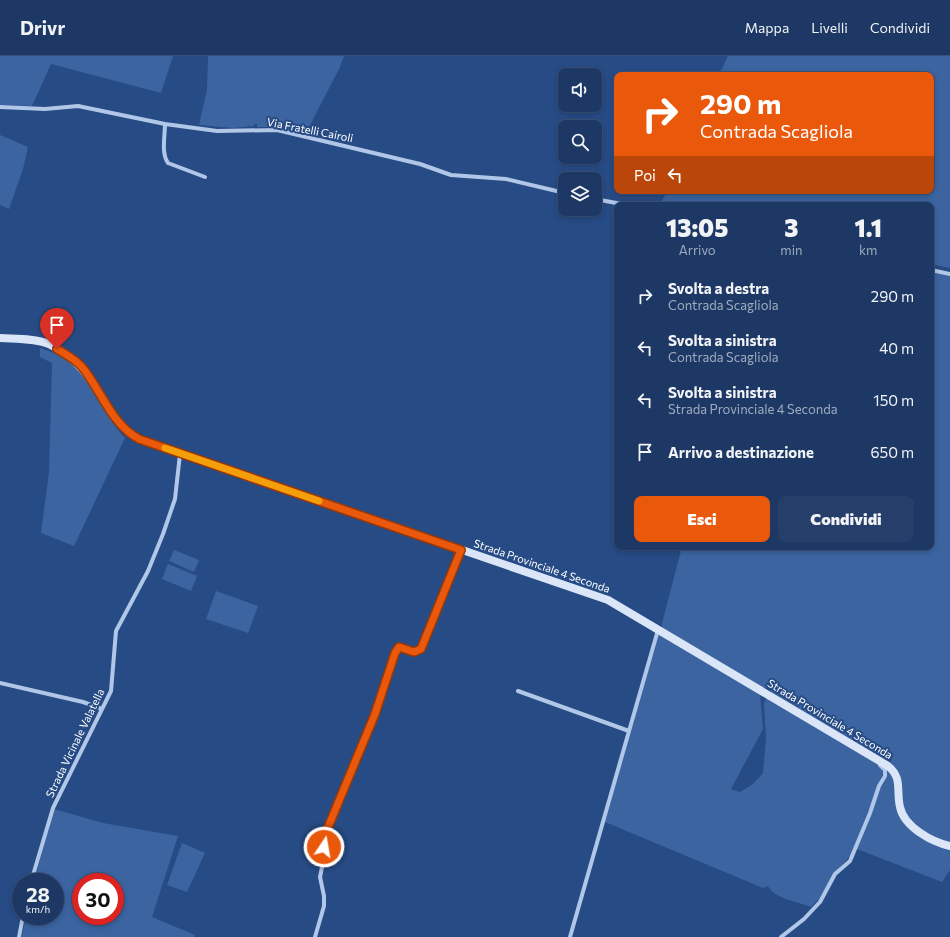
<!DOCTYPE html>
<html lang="it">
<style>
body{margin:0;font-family:Commissioner,sans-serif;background:#253f6a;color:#f1f3f6;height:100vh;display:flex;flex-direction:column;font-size:15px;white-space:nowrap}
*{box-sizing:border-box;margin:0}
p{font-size:13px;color:#a0acbf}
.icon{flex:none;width:22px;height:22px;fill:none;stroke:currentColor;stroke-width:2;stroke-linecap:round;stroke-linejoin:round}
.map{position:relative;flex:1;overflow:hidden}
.side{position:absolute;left:614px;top:146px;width:320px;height:348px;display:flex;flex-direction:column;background:#1d3864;border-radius:8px;box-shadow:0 2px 6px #0003,0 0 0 1px #3b5278}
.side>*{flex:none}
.top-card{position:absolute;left:614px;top:16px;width:320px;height:122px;border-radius:8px;box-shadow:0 2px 6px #0003,0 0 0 1px #3b5278;background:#ea580c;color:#fff;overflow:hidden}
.fabs{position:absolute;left:558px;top:12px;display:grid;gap:8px}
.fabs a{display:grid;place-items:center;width:44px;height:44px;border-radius:8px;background:#1d3864;box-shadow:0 2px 6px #0003,0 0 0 1px #3b5278;font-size:20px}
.speed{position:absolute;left:12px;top:817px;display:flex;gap:8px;font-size:20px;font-weight:700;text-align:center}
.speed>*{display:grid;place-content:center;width:52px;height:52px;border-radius:50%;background:#1d3864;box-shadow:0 2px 6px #0003,0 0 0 1px #3b5278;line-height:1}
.speed small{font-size:10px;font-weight:400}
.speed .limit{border:6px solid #d22;background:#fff;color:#111}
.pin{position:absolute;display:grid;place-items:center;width:34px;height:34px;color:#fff;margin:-41px -17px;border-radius:50% 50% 50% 0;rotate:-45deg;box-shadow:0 0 4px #0007}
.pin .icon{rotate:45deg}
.me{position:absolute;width:44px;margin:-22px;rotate:12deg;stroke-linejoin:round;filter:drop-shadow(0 0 3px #0008)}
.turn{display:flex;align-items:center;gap:14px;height:84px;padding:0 20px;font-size:18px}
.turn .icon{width:52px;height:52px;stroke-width:2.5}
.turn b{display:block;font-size:28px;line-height:34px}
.then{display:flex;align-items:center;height:38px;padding:0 20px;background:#0003;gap:8px;font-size:15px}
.eta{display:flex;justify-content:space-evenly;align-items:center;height:68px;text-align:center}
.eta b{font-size:24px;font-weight:800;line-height:28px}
.action{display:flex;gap:8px;margin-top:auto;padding:8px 20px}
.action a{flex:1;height:46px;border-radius:8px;background:#ea580c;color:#fff;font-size:16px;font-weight:800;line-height:46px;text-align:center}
.action a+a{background:#253f6a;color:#f1f3f6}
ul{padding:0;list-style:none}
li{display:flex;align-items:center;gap:12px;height:52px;padding:0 20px}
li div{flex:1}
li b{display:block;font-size:15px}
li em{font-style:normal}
header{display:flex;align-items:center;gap:24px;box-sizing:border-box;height:56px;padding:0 20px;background:#1d3864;border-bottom:1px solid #3b5278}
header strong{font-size:19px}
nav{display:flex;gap:22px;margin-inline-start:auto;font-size:14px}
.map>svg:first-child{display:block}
.green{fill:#3b64a1;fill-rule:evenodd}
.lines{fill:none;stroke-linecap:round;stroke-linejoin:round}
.street{stroke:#b1c7e8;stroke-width:4}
.secondary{stroke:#dae5f7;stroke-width:8}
.route-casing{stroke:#983908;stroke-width:10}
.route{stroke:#ea580c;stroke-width:7}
.slow{stroke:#f59e0b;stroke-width:7}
.labels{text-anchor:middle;stroke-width:4;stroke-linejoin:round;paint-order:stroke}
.street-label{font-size:11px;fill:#fff;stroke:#274b85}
</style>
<header>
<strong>Drivr</strong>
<nav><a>Mappa</a><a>Livelli</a><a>Condividi</a></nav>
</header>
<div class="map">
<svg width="950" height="881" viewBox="0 0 950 881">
<rect width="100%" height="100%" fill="#274b85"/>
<path class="green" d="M0,0H173L161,37L51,8L32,50L0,49Z
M208,0H344L340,11L306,77L272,71H257V68H254V70L233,72L199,69L207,33Z
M728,0H950V212L931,208V149H660L667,135H931V19H719Z
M0,79L28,91L23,113L9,153L0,149Z
M931,216L950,220V787C935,784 908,767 904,752C899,733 909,722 890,707L892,703L889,701L887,705L771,637V633L767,631L764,633L662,572V567L682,491H931Z
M40,292C50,295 60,299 68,305C95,325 103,359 125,382L74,490L41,477L49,416L52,307L40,301Z
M174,494L199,504L194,516L169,505Z
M168,508L197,520L191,535L162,523Z
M216,535L258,550L248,577L206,563Z
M660,578L760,638L763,673L731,733L740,736L753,728L763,717L766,682L764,647L767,641L871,702L882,713L883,717L852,798L834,817L820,842L811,851C799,846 774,843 768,830L763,832L605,766L658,579Z
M885,711L893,718L907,768L950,793V814L942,826L857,793L881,730L887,718Z
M54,753L103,767L178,780L152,861L195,879L194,881H22L26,860H55V826H34ZM81,826H115V860H81Z
M182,787L205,797L187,836L167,829Z"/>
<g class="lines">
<path class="street" d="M0,51L45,53L78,50L165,68L217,75L277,74L420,108L451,119L506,123L565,137
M165,68C165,80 161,97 168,107L205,121
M595,143L627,149
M931,214L950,218
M0,627L83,646L102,653
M518,635L629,675
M31,826L53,752L111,635L116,575L148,515L163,478L175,443L180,398
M19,881L23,860
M315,881L324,850V840L320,821L324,801V781L375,658L395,597L399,591L414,596L421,593L461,494
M570,881L658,574
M781,881L804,863L820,846L835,818L850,805L870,757L879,730L885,720V714L880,709"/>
<path class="secondary" d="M0,282C16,283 34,282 49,288C76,300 91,323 106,347C115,362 123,375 139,383L608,544L888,710C903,722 896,735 900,751C904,771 932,786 950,790"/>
</g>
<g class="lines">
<g class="route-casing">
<path id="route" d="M57,293C65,298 75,303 82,311C101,334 111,368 139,383L461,494L421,593L414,596L399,591L395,597L375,658L324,781V791"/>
</g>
<use href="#route" class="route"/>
<path class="slow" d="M165,392L319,445"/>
</g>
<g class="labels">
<g class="street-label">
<text transform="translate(310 74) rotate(11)" y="4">Via Fratelli Cairoli</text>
<text transform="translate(542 510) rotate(19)" y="4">Strada Provinciale 4 Seconda</text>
<text transform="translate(830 663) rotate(31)" y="4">Strada Provinciale 4 Seconda</text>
<text transform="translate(75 687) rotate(-64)" y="4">Strada Vicinale Valatella</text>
</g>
</g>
</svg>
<div class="fabs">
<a><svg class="icon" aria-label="sound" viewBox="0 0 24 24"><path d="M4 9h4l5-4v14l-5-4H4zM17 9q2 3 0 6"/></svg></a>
<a><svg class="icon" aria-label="search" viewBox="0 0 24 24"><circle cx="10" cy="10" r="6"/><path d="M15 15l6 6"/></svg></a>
<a><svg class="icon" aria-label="layers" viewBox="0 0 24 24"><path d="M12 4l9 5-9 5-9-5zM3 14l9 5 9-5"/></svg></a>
</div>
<div class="speed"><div>28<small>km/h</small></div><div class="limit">30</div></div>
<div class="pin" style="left:57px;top:293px;background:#d93025"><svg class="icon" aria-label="arrive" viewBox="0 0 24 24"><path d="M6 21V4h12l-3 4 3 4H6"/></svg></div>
<svg class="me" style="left:324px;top:791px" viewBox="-20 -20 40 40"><circle r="17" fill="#ea580c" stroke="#fff" stroke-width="3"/><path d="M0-11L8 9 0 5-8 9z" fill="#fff"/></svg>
<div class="top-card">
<div class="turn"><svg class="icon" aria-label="right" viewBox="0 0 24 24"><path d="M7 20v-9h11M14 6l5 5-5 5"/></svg><div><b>290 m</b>Contrada Scagliola</div></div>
<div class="then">Poi<svg class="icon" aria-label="left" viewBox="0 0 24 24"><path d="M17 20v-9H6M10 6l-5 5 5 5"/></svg></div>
</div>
<section class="side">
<div class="eta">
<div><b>13:05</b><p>Arrivo</p></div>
<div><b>3</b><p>min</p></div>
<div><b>1.1</b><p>km</p></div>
</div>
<ul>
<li><svg class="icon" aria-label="right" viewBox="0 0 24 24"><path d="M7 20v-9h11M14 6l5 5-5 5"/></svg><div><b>Svolta a destra</b><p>Contrada Scagliola</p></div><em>290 m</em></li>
<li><svg class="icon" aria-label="left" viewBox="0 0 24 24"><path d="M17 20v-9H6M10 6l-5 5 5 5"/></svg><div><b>Svolta a sinistra</b><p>Contrada Scagliola</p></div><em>40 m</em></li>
<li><svg class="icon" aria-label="left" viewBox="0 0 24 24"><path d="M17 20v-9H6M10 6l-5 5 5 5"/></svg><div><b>Svolta a sinistra</b><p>Strada Provinciale 4 Seconda</p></div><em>150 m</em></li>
<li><svg class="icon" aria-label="arrive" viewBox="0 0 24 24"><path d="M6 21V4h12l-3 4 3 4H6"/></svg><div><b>Arrivo a destinazione</b></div><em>650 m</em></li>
</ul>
<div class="action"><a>Esci</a><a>Condividi</a></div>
</section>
</div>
